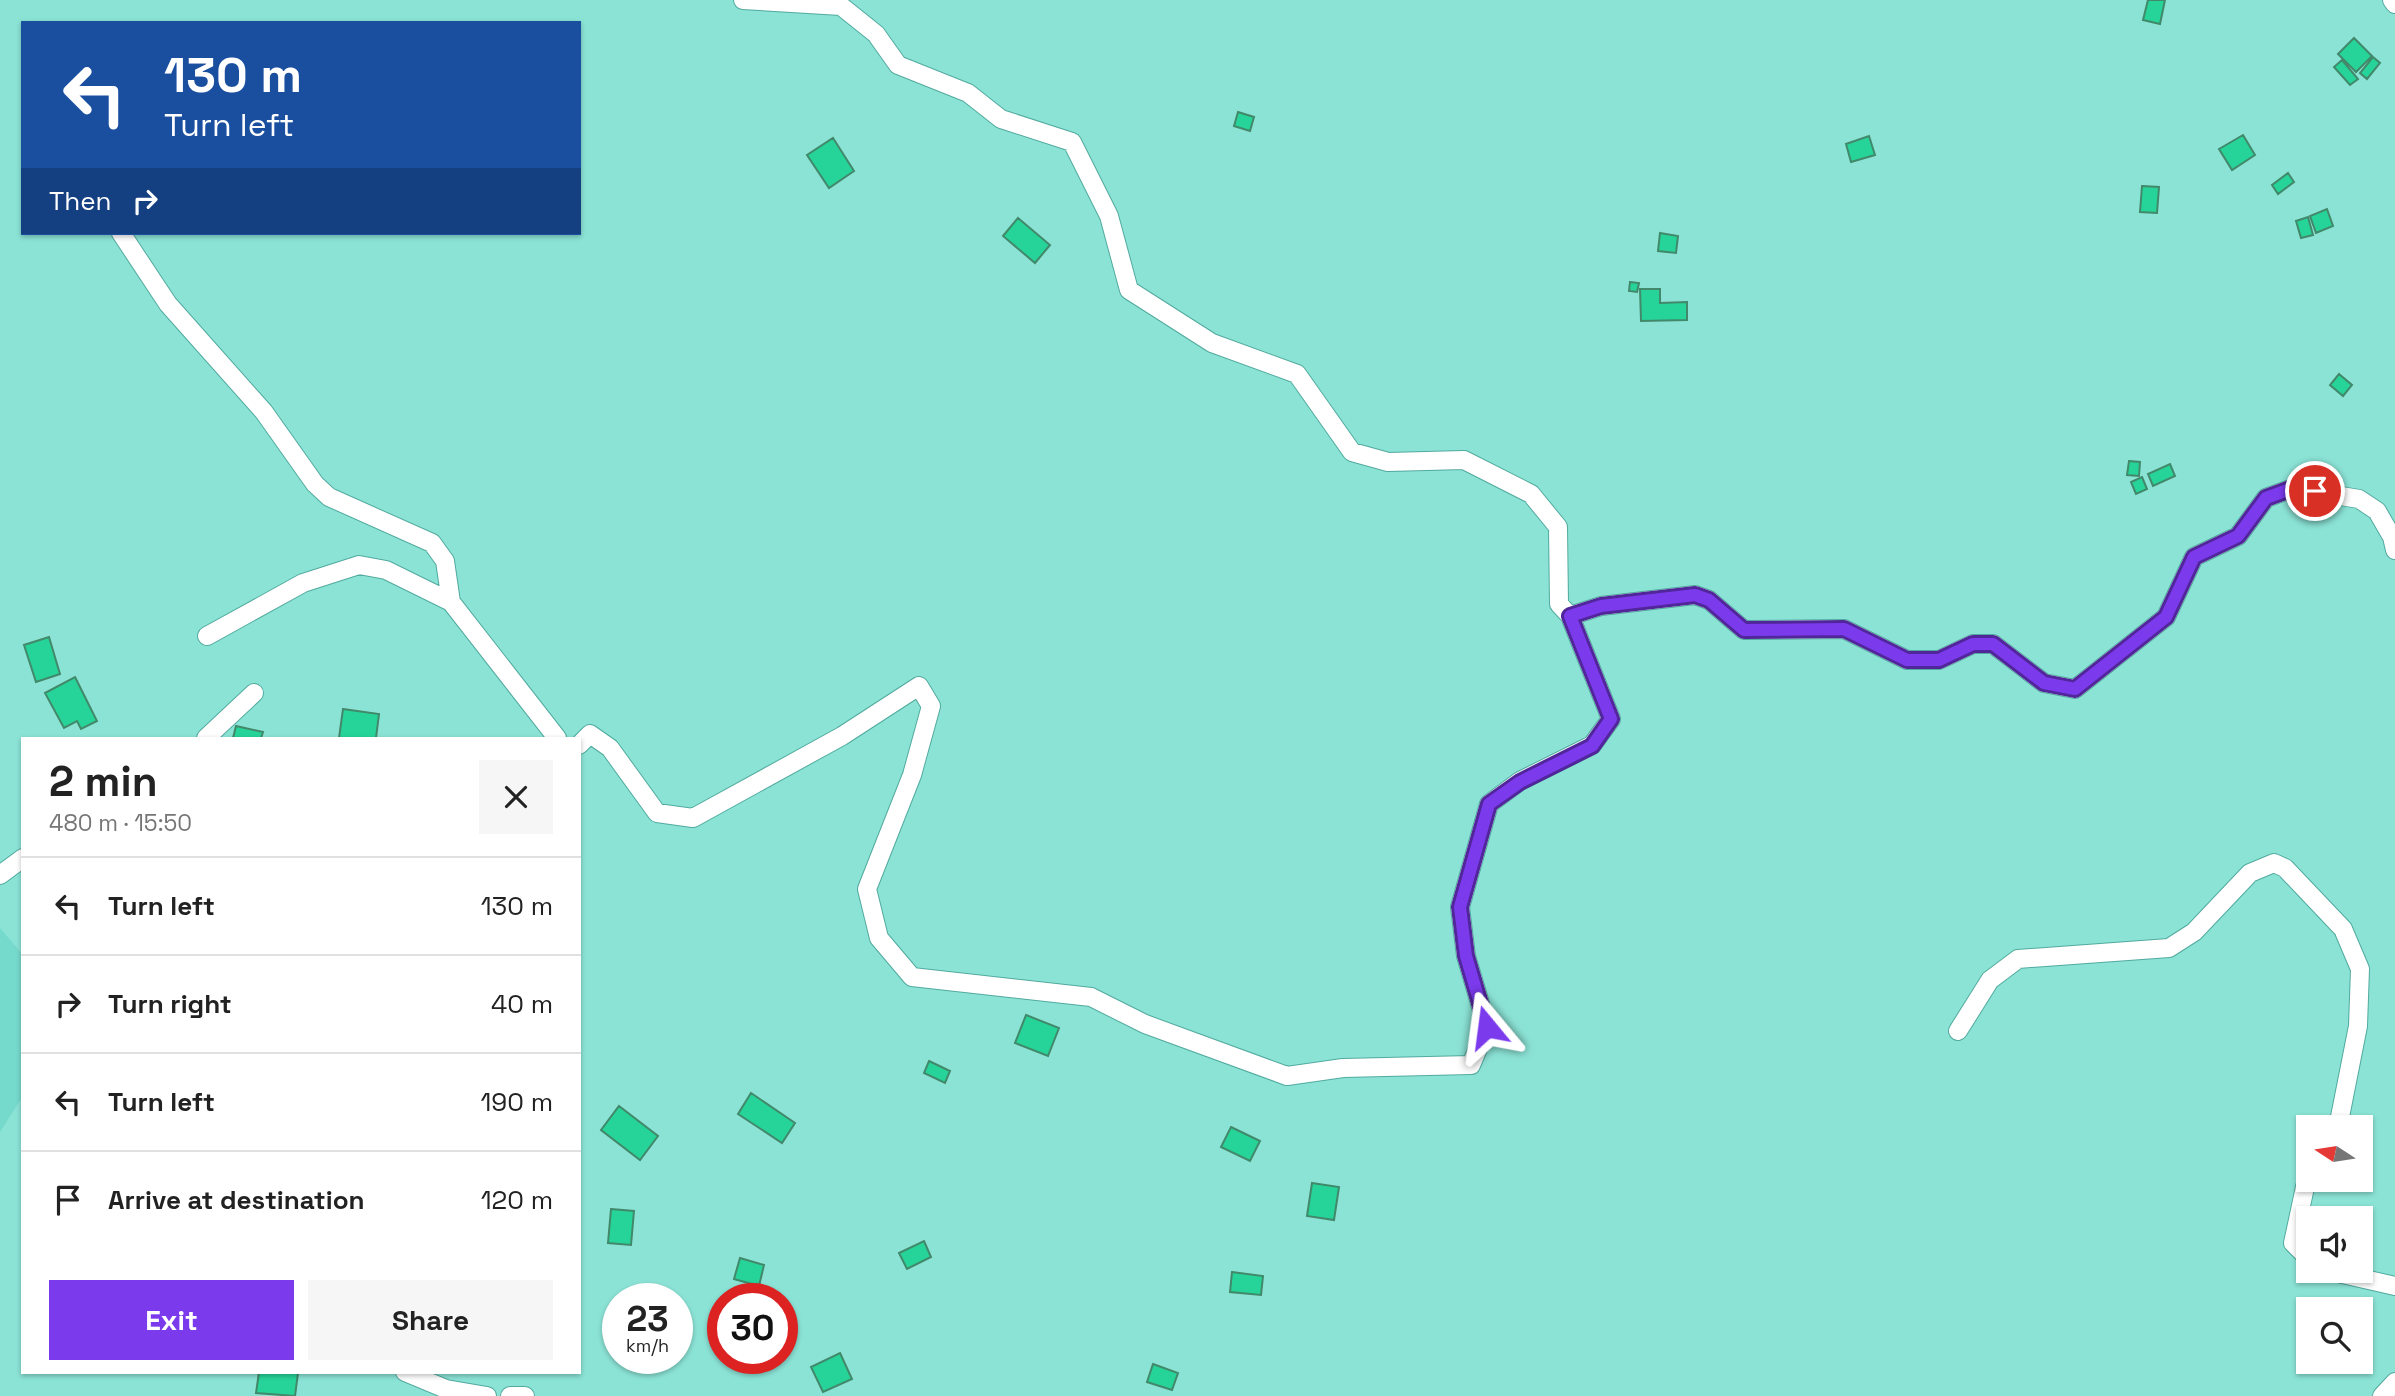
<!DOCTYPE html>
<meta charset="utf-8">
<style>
body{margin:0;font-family:"Space Grotesk",sans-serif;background:#f6f6f6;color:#222;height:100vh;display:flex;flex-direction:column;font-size:26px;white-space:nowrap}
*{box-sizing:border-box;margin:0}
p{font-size:23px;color:#767676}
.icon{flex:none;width:38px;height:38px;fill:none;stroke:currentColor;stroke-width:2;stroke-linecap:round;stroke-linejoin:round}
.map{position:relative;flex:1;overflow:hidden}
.sheet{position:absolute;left:21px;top:737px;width:560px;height:637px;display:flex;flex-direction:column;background:#fff;border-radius:0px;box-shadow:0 2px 5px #0004}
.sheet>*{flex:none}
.hud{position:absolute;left:21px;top:21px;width:560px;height:214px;border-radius:0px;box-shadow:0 2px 5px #0004;background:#1a4fa0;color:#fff;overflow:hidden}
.needle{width:46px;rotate:282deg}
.tools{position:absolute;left:2296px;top:1115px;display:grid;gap:14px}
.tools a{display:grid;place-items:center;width:77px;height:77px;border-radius:0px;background:#fff;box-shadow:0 2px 5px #0004;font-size:35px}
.speed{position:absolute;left:602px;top:1283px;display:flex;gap:14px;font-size:35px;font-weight:700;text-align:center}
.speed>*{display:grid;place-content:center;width:91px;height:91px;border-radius:50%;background:#fff;box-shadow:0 2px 5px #0004;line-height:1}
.speed small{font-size:18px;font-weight:400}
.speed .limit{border:10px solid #d22;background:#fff;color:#111}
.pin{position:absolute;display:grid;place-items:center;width:60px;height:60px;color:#fff;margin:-30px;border:4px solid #fff;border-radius:50%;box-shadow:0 2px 7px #0007}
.me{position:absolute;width:77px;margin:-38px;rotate:344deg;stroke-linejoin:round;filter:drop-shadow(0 0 5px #0008)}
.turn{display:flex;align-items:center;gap:24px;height:147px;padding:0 28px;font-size:32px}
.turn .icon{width:91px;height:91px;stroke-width:2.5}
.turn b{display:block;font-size:49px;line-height:60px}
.then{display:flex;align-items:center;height:66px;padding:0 28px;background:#0003;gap:14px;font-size:26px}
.round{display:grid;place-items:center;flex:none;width:74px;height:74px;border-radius:0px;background:#f6f6f6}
.head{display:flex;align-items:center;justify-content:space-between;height:119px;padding:0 28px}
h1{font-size:42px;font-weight:600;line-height:52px}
.action{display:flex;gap:14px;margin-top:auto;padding:14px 28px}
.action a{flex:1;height:80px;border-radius:0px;background:#7c3aed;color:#fff;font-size:28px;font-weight:600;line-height:80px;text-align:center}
.action a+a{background:#f6f6f6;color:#222}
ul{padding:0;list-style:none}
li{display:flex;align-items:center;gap:21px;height:98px;padding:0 28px;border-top:2px solid #e0e0e0}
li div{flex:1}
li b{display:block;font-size:26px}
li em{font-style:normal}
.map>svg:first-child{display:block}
.built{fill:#75dacc}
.building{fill:#26d499;stroke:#41896a;stroke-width:2}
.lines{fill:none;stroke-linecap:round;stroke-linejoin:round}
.minor-casing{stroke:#51aa9e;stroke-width:20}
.minor{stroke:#fff;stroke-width:18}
.route-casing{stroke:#51269a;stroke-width:18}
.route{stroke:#7c3aed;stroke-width:12}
</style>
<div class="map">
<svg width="2395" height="1396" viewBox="0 0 2395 1396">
<rect width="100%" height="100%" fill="#8be3d6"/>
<path class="built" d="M0,928L23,955V1096L0,1132Z"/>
<path class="building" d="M2148,0H2165L2160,24L2143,20Z
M2354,38L2372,56L2356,72L2338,54Z
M2373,57L2380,63L2367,79L2360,73Z
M2342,60L2358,79L2350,85L2334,67Z
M1238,112L1254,117L1250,131L1234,126Z
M2243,135L2255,155L2232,170L2219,149Z
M1869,136L1875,155L1851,162L1846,144Z
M833,138L854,171L829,188L807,155Z
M2288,173L2294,182L2278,194L2272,185Z
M2142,186L2159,187L2157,213L2140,212Z
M2327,209L2333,226L2316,233L2310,216Z
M2308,217L2313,235L2301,238L2296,221Z
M1018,218L1050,245L1035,263L1003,236Z
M1660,233L1678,236L1676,253L1658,251Z
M1630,282L1639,283L1637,292L1629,291Z
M1640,289H1660V303L1687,302V320L1641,321Z
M2339,374L2352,385L2343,396L2330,385Z
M2129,461L2140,462L2139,476L2127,475Z
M2170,464L2175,476L2153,486L2148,474Z
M2142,477L2147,489L2136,494L2131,482Z
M49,637L60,674L36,682L24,645Z
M75,677L97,721L81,729L77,721L64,728L45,693Z
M343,709L379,714L376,738H339Z
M236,726L263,732L261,738H233Z
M1026,1015L1059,1028L1048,1056L1015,1043Z
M929,1061L950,1071L945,1083L924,1073Z
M751,1093L795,1123L782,1143L738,1114Z
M619,1106L658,1136L640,1160L601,1130Z
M1231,1127L1260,1141L1250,1161L1221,1147Z
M1312,1183L1339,1187L1334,1220L1307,1216Z
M611,1209L634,1211L631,1245L608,1243Z
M924,1241L931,1257L907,1269L899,1253Z
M740,1258L764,1265L759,1286L734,1279Z
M1232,1272L1263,1276L1261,1295L1230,1292Z
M840,1353L852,1379L823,1392L811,1367Z
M1153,1364L1178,1373L1172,1390L1147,1382Z
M259,1372L298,1373L295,1396L256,1393Z"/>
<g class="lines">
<g class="minor-casing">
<path id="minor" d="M2392,0L2395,4
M121,233L168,304L264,412L315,484L329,497L432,543L445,561L451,602
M1570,616L1601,606L1695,595L1709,600L1744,630L1844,629L1907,660H1939L1973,644H1993L2044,683L2075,689L2166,617L2194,557L2238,536L2266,498L2293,488L2359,499L2377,511L2392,537L2395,550
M207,636L303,583L359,565L386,570L451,602L557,738
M206,738L254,693
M579,745L590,734L610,748L657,813L693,818L842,736L919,686L931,706L912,775L867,889L879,938L912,977L1091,997L1145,1024L1287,1076L1343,1068L1471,1065L1487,1027L1466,956L1460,907L1489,804L1520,781L1592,745L1611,719L1570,616L1559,604L1558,527L1531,494L1464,460L1388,462L1352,452L1297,374L1212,343L1129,290L1109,216L1072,142L1001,119L968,93L898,65L876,34L841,6L743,0
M0,875L23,858
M1958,1031L1990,980L2018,959L2169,948L2194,932L2250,873L2274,863L2285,868L2343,929L2360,969L2358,1026L2338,1127
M2308,1258L2293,1243L2305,1187L2309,1180
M2325,1270L2395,1286
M405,1372L446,1389L487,1396
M510,1396H525
M2382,1396L2395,1382"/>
</g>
<use href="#minor" class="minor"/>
</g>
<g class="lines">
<g class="route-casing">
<path id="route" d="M1487,1027L1466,956L1460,907L1489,804L1520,782L1592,746L1611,719L1570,616L1601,606L1695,595L1709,600L1744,630L1844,629L1907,660H1939L1973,644H1993L2044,683L2075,689L2166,617L2194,557L2238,536L2266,498L2293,488L2315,491"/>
</g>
<use href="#route" class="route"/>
</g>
</svg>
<div class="tools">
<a><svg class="needle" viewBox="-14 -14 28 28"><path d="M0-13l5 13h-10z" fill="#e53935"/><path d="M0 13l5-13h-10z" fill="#767676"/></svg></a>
<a><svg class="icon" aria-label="sound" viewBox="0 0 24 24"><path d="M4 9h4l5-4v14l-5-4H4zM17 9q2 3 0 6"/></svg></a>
<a><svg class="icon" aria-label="search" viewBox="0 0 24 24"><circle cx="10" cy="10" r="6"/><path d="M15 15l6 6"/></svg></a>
</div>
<div class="speed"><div>23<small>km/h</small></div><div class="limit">30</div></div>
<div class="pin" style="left:2315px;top:491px;background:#d93025"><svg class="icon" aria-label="arrive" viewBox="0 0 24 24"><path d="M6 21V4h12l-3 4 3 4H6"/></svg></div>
<svg class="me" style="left:1487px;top:1027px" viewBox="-20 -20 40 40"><path d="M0-17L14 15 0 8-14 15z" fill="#7c3aed" stroke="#fff" stroke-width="4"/></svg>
<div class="hud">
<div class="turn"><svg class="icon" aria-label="left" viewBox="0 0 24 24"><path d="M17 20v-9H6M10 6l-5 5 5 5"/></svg><div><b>130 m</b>Turn left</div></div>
<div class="then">Then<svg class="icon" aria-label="right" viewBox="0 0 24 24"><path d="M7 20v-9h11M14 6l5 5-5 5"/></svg></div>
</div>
<section class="sheet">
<div class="head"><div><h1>2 min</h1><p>480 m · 15:50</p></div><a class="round"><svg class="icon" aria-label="close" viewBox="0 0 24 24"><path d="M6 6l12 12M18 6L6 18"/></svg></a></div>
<ul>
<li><svg class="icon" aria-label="left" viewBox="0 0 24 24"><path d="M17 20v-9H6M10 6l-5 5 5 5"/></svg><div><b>Turn left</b></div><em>130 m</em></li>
<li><svg class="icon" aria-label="right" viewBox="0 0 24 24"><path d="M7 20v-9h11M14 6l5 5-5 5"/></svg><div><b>Turn right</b></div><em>40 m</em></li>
<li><svg class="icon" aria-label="left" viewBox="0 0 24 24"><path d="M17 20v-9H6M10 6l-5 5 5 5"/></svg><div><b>Turn left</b></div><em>190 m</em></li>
<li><svg class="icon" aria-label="arrive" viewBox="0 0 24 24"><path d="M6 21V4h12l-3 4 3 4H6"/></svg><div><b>Arrive at destination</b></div><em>120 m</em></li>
</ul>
<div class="action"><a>Exit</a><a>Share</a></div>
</section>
</div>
